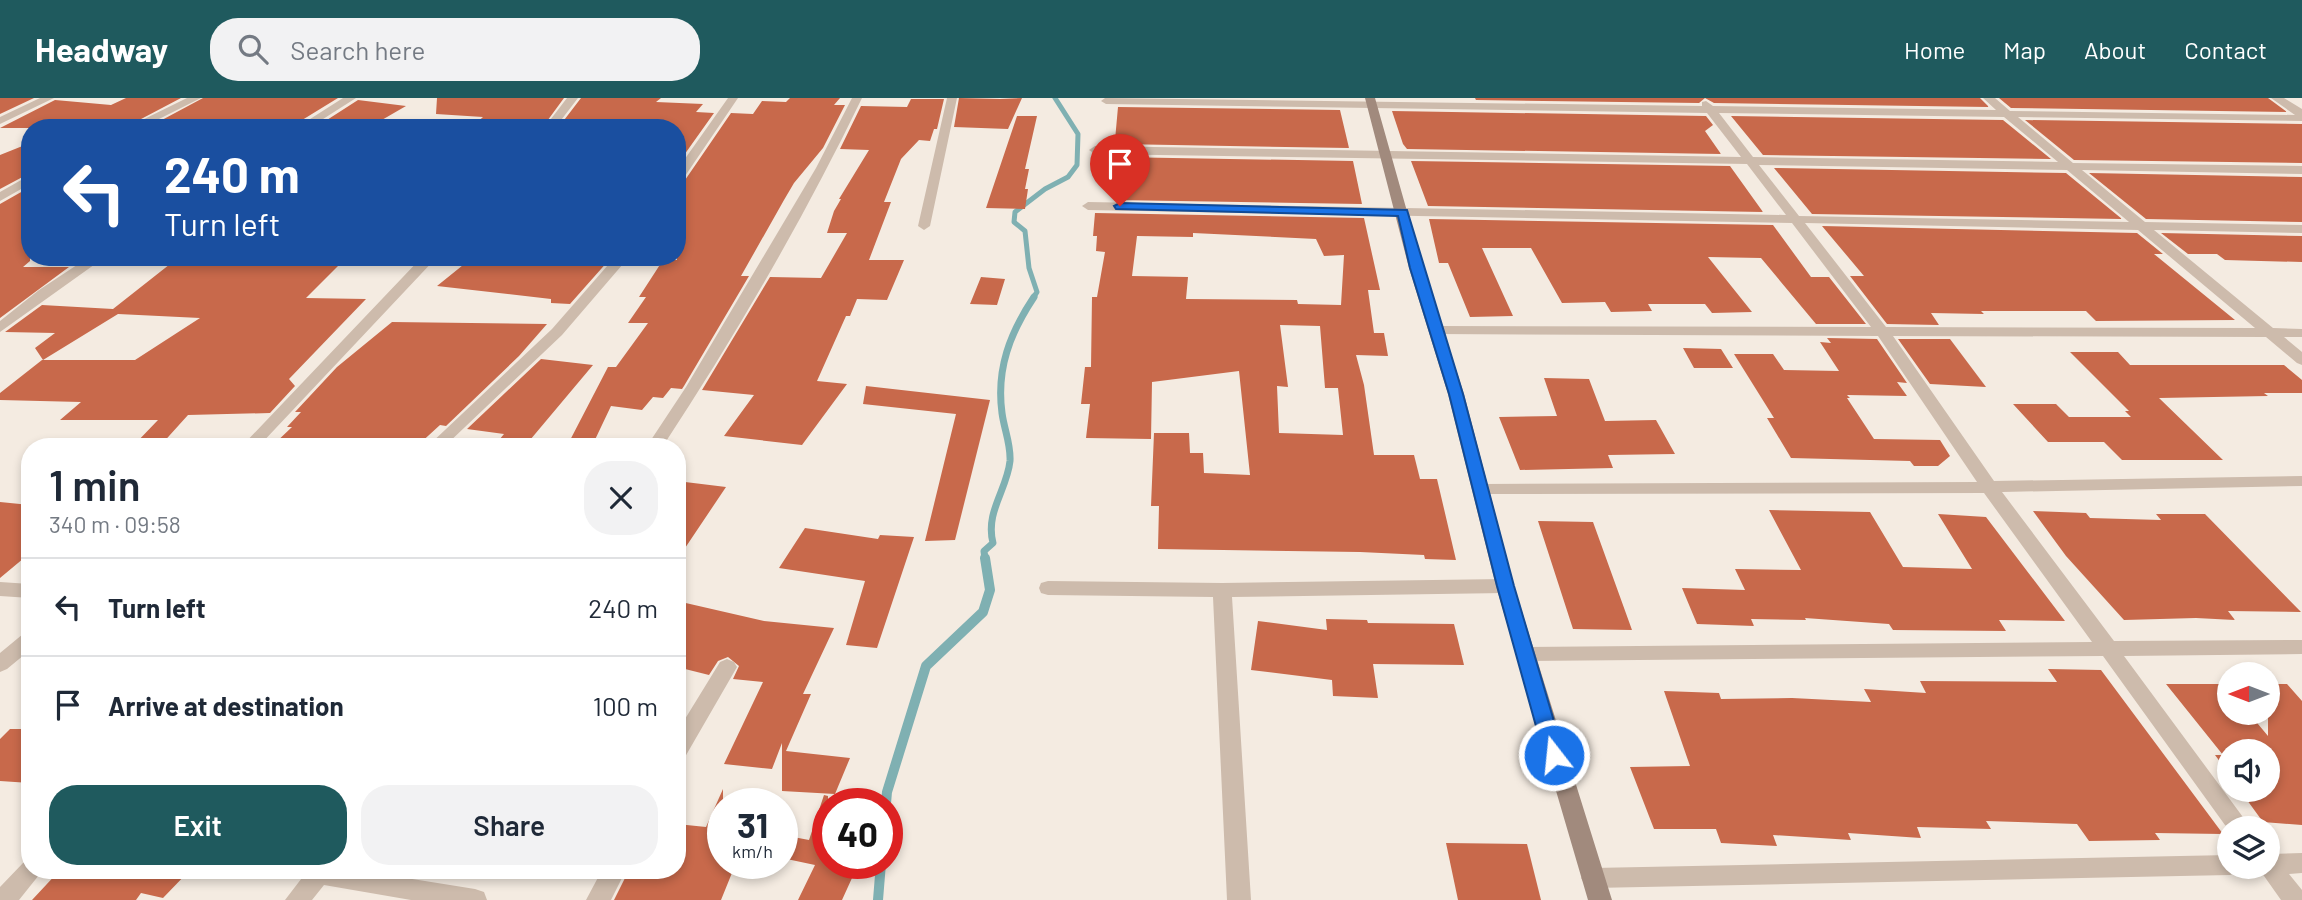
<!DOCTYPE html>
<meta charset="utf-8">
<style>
body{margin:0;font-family:Barlow,sans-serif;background:#f2f2f3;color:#1f2937;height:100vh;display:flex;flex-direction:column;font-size:26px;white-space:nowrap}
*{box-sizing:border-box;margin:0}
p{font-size:23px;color:#747a83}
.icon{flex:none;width:38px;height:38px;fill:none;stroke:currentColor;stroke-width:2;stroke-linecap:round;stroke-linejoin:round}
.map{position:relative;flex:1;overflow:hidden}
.panel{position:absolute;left:21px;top:340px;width:665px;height:441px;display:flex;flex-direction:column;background:#fff;border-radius:28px;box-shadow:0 4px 10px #0003}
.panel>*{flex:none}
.banner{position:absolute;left:21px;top:21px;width:665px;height:147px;border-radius:28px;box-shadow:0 4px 10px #0003;background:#1a4fa0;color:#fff;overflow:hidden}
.needle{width:46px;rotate:270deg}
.buttons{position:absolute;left:2217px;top:564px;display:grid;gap:14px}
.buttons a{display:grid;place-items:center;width:63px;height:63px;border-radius:50%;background:#fff;box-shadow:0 4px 10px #0003;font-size:35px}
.speed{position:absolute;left:707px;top:690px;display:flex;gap:14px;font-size:35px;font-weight:700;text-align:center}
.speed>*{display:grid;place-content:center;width:91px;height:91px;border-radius:50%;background:#fff;box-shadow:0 4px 10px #0003;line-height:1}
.speed small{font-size:18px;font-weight:400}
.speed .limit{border:10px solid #d22;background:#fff;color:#111}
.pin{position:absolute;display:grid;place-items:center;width:60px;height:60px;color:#fff;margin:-72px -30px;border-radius:50% 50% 50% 0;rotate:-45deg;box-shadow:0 0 7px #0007}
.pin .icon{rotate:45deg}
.me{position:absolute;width:77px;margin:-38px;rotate:344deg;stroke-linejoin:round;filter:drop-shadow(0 0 5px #0008)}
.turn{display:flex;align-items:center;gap:24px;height:147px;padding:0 28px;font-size:32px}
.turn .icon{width:91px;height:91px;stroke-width:2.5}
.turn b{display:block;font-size:49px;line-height:60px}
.round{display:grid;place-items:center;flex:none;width:74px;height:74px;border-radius:28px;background:#f2f2f3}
.overview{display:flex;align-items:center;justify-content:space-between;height:119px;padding:0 28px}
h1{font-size:42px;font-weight:600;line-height:52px}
.primary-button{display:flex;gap:14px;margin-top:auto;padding:14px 28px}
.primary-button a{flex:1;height:80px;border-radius:28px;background:#1f5a5e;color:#fff;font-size:28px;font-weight:600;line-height:80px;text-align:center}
.primary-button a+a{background:#f2f2f3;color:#1f2937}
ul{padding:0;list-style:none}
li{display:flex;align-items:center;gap:21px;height:98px;padding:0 28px;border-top:2px solid #e0e1e3}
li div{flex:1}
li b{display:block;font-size:26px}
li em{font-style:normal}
header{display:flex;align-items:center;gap:42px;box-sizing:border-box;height:98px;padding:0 35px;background:#1f5a5e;color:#fff}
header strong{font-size:33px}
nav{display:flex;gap:38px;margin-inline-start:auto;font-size:24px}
.search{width:490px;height:63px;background:#f2f2f3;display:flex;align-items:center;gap:18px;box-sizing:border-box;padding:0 24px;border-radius:28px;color:#747a83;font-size:26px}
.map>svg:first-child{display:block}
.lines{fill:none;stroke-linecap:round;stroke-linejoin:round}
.stream-far2{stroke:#7fb0b2;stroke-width:5}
.stream-far1{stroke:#7fb0b2;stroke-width:7}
.stream{stroke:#7fb0b2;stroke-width:10}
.building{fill:#c8694b;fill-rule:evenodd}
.street{fill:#cdbbac;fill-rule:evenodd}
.secondary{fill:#a18a7d;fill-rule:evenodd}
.route{fill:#1a73e8;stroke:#114b97;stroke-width:2}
</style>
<header>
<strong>Headway</strong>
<div class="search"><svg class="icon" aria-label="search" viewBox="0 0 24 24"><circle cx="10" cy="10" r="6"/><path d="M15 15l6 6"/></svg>Search here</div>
<nav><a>Home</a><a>Map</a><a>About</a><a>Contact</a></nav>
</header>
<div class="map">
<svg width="2302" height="802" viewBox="0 0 2302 802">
<rect width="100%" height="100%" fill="#f4ebe1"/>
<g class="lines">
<path class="stream-far2" d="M1033,200L1037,194L1029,170L1025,133L1014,124L1015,114L1045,91L1068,79L1077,67L1078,36L1055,0"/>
<path class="stream-far1" d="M985,461L984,453L993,445C985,414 1007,392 1010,363C1011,346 1004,331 1002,315C996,271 1010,235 1034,199"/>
<path class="stream" d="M886,705L887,694L926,568L983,514L990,492L985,460
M878,802L881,765"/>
</g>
<path class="building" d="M0,0H34L0,16Z
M126,0H181L124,30H0L55,2L111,7Z
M203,0H338L294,27L293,30H147Z
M437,0H564L542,30L473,28L483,19L436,16Z
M581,0H661L656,4L703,6L696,14L714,15L677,67V30H558Z
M790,0H840L834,7H845L823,50L794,85L784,102L741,178H749L684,288L682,291L671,290L663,300L653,299L642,312L611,308L592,348H567L608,269H616L648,225H628L646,199H639L663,162H677V87L683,85L731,15L753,16L762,3L786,4Z
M959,0L1000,1L1022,0L1008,31L954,29Z
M1475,0H1980L1989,9L1714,5L1705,0L1699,5L1476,2Z
M1999,0H2268L2287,14L2011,10Z
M911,1H944L937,31H934L930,43L919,42L901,61L884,104H891L869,162H904L887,202L857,201L850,218H846L817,283L847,286L802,347L724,338L754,297L702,292L770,179L821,180L847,135H827L834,113L841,101H839L869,52L840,51L861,8L907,9Z
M358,2L406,8L368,30L316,29Z
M1118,9L1340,12L1349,50L1117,46L1115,42Z
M1392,13L1706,18L1713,27L1705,33L1721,56L1407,51L1403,46Z
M1017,18H1037L1025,71H1029L1025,91H1028L1025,111L986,110Z
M1731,18L2003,22L2051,61L1763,57Z
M2025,22L2302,26V65L2074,62Z
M30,45V75L0,91V57Z
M1116,59L1353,63L1362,106L1114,102Z
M1411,63L1730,68L1763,114L1428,108Z
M1774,70L2066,75L2122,121L1812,116Z
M2089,75L2302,79V124L2146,121Z
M30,89V163L23,169H69L0,220V106Z
M1095,115L1364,120L1380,192H1368L1374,235H1384L1388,258L1356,257L1364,287L1374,357H1414L1420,381H1437L1456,462L1425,461L1424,457L1360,454L1158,451L1159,408H1151L1154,335H1189L1190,355H1203L1204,375L1250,377L1239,273L1152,284L1151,341L1086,340L1090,306H1081L1085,269H1091L1092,199H1097L1105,154L1096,153L1097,138H1093ZM1193,135L1316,141L1324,158L1344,157L1341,207L1298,206L1297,202L1186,201L1188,179L1132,178L1137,138L1193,139ZM1280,227L1320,228L1325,290H1338L1343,337L1279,335L1277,288L1288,289Z
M1429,121L1773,127L1811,179H1829L1866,226H1816L1761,160L1708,159L1752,214L1712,215L1705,206H1648L1652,213L1611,214L1605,204L1562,205L1531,150H1482L1513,218L1470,219L1448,165H1439Z
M1822,128L2137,135L2163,156H2154L2235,222L2096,223L2086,213H1981L1984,216L1931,215L1939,227L1887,226L1850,178H1864Z
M2161,135L2302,138V164L2225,162L2217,156H2188Z
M179,159H347L306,200L366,201L289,281L295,288L270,315L188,317L160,348H133L158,322H60L81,304L0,302V295L42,262H135L200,220L118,216L43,262L35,250L55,235L5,234L42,207L113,211Z
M473,159H605L602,162H609L570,206L551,205V201L437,188Z
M981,179L1005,181L997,207L970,206Z
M392,224L547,226L519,258L446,328L440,327L417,348H272L292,329H287L301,314H295L337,269Z
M1827,240L1877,241L1907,285L1897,284L1907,298L1847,297L1850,300H1847L1874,341L1940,342L1950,358L1938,368H1914L1910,363L1791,360L1767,320H1774L1734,256H1773L1784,272L1839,273L1820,244L1831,245Z
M1898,241H1950L1986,289L1930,286Z
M1683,250L1721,251L1733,270H1694Z
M2070,254H2118L2130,267H2284L2302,282V295H2264L2268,298L2159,300L2223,362H2122L2104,344H2048L2013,306H2056L2069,319H2131L2125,313H2129Z
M541,261L593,267L525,348H494L504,336L467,331Z
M1544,280L1589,281L1605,323L1656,322L1675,356L1608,357L1613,370L1520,372L1499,319L1557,318Z
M866,288L990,302L955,442L925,443L956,316L863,306Z
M677,383L726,389L677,462Z
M0,404L30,407V455L0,480Z
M1769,412L1870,414L1903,469L1972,471L1938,416L1986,419L2065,523L1999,522L2006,533L1893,532L1889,526L1805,520L1806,522L1751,521L1754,528L1697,526L1682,490L1745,492L1735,471L1801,472Z
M2033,413L2086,415L2090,420L2161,422L2156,416H2205L2301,514L2228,513L2235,522L2196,520L2124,522L2066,458Z
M1538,423L1593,424L1632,532L1573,531Z
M805,430L878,441L880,437L914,439L877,550L846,547L865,483L779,470Z
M677,503L764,523L834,530L803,596H811L786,653L850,660L835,696L782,693V645L772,671L724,666L763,584L733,581L739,568L728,559L718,563L709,577L677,569Z
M1326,521L1367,522L1368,525L1454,526L1464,567L1373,566L1378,600L1333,598L1332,582L1251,572L1258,523L1327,532Z
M2048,571L2101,572L2223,736L2155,735L2160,742L2089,743L2077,726L1986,723L1991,731L1917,729L1921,740L1848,735L1851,742L1773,737L1777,748L1721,745L1716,731H1654L1630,669L1690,668L1664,593L1719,595L1721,601L1792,600L1871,604L1864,591L1926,595L1920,583L2057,584Z
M2166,586H2224L2230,593V614H2248L2268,638V586H2287L2302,603V727L2263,724L2239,691H2268V653H2230V677L2215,657H2223Z
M10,631H30V685L0,683V641Z
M723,691V765H736L721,802H614L629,772H677V726L706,729Z
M824,697L828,698V765H853L847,779L852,780L842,802H798L815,767L782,760V749L788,738L809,742Z
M1446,745L1527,746L1541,802H1458Z
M60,772H190L163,800L141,795L136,802H32Z"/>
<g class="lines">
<path class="street" d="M40,0H54L0,26V19Z
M187,0H201L141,30H126Z
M343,0H356L309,30H296Z
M567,0H578L555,30H544Z
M728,0H738L681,84L677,85V72Z
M852,0H862C804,120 736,237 663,348H647L686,289L816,70Z
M947,0H957L930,128L924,132L918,128Z
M1105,0L1702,8V4L1706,3L1713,8L1996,12L1983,0H1995L2010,13L2295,17L2271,0H2284L2302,11V23L2018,19L2073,65L2302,68V76L2082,72L2145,124L2302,127V135L2154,132L2273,230L2302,231V239H2284L2302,254V267L2297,265L2266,239L1893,238L1994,383L2302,378V388L2002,394L2114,543L2302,542V556L2124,558L2251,730H2230V734L2103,558L1526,563L1519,561L1516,556L1519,551L1526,549L2092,544L1984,395L1477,396L1474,392L1477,388L1483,386L1977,384L1878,238L1435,236L1428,232L1435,228L1871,229L1792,125L1088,112L1082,108L1088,104L1786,117L1747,66L1095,56L1089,52L1095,48L1741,59L1707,15L1106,6L1101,3ZM1719,15L2004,19L2058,64L1753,59ZM1759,67L2067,72L2129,124L1799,118ZM1805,125L2138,132L2255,230L1886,229Z
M30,77V86L0,103V94Z
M89,159H105L0,234V223L39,192Z
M422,159H437L259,348H242Z
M615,159H629L562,237L445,348H428L552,231Z
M1505,481L1512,483L1514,488L1512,493L1505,495L1232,499L1251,802H1227L1213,499L1048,497L1041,495L1039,490L1041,485L1048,483L1222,485Z
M0,484L30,486V500L0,498Z
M30,534V552L7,571L0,574V555L23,536Z
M727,561L734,564L737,569L685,659L677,662V634L720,564Z
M2302,755V775L2289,776L2302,792V802H2281L2257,768H2268V756Z
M2230,757V768H2241L2238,774L2230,777L1593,790L1585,787L1581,780L1585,773L1593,770Z
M30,762V772H43L19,802H0V789L23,765Z
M308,772H356L475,791L484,794L487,802H411L324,787L312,802H285Z
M602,772H626L611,802H586Z"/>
<path class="secondary" d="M1365,0H1375L1423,170L1464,296L1514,488L1612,802H1588L1496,488L1448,296L1409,170Z"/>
</g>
<path class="route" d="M1120,105L1407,112L1463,296L1514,488L1564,657L1561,663L1554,665L1547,663L1544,657L1497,488L1449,296L1410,170L1398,118L1116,111L1114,108Z"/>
</svg>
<div class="buttons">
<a><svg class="needle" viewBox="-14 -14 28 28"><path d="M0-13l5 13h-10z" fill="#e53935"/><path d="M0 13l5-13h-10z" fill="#747a83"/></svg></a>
<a><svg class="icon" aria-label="sound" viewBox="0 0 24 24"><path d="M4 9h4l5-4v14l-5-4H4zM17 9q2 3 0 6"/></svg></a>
<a><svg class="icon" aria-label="layers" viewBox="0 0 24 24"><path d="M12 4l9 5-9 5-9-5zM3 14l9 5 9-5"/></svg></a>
</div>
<div class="speed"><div>31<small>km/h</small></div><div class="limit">40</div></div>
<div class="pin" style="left:1120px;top:108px;background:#d93025"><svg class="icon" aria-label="arrive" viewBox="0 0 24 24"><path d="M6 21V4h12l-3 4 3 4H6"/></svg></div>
<svg class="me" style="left:1554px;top:657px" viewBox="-20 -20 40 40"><circle r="17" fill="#1a73e8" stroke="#fff" stroke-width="3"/><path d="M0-11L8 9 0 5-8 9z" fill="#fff"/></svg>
<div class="banner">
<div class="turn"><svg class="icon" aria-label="left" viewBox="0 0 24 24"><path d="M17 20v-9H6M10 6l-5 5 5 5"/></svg><div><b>240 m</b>Turn left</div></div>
</div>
<section class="panel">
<div class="overview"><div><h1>1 min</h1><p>340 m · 09:58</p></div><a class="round"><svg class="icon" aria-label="close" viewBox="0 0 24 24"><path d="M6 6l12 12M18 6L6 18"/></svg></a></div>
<ul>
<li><svg class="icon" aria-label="left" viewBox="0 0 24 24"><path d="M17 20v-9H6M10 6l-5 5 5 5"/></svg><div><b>Turn left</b></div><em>240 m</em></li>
<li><svg class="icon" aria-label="arrive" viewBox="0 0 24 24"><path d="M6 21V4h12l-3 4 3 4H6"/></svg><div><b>Arrive at destination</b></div><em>100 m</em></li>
</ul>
<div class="primary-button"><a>Exit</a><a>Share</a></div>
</section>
</div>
